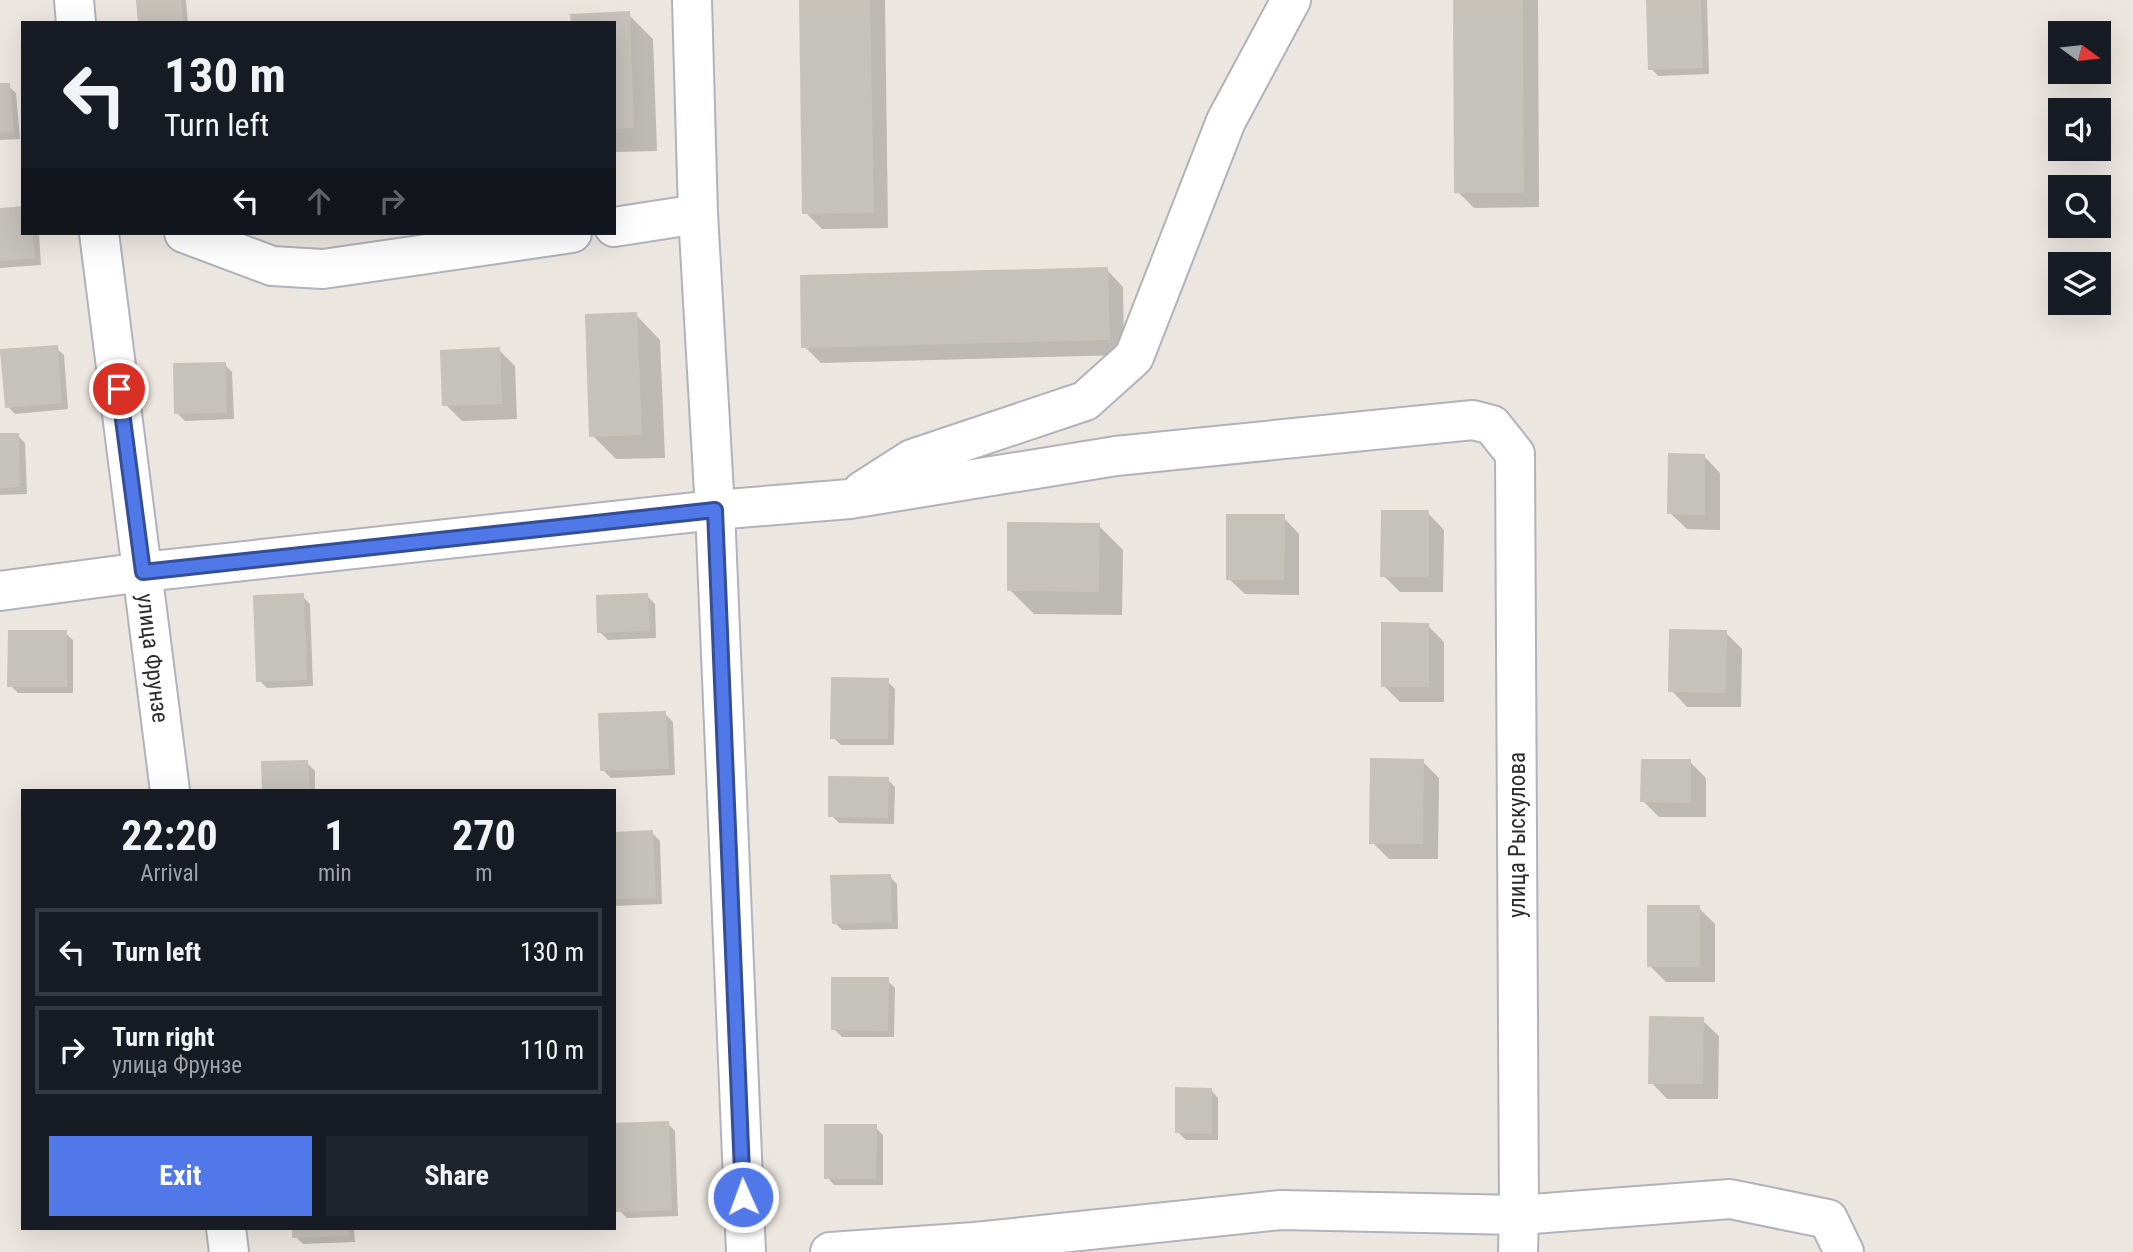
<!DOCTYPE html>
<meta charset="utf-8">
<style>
body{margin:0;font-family:"Roboto Condensed",sans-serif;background:#20242c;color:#f1f3f6;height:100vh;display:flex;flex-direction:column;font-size:26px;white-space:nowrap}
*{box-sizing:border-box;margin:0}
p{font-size:23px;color:#9ea1a6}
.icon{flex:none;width:38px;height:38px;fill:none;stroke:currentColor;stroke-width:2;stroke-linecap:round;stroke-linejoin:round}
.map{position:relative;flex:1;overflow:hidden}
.details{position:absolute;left:21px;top:789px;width:595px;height:441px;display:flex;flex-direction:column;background:#171b24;border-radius:0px;box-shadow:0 7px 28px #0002}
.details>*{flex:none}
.top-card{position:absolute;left:21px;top:21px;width:595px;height:214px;border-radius:0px;box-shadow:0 7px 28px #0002;background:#171b24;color:#f1f3f6;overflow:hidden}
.needle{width:46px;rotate:105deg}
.tools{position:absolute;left:2048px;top:21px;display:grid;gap:14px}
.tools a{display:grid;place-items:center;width:63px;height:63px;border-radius:0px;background:#171b24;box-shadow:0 7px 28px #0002;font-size:35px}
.pin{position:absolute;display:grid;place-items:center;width:60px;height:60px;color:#fff;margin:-30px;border:4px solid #fff;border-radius:50%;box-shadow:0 2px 7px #0007}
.me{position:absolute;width:77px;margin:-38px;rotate:358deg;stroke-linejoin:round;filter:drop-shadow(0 0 5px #0008)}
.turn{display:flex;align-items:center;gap:24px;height:147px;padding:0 28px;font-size:32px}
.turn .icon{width:91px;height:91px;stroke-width:2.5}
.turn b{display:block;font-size:49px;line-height:60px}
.lanes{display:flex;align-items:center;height:66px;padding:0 28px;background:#0003;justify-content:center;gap:35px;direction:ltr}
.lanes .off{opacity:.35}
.eta{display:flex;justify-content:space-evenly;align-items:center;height:119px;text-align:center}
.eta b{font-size:42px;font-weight:700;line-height:49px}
.button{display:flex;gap:14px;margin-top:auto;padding:14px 28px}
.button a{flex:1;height:80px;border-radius:0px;background:#5078e9;color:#fff;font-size:28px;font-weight:700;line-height:80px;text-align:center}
.button a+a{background:#20242c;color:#f1f3f6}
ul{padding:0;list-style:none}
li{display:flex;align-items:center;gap:21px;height:88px;margin:0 14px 10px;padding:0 14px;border:4px solid #363941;border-radius:0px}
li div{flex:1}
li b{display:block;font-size:26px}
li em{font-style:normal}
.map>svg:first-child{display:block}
.shadow{fill:#0003}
.building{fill:#c5c1bb;stroke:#c8c1b9;stroke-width:2}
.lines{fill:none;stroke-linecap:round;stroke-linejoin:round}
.street-casing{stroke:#b0b3bb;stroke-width:42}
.street{stroke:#fff;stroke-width:38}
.route-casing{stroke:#344e97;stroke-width:18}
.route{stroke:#5078e9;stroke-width:12}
.labels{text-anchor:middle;stroke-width:7;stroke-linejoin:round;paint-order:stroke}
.street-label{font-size:23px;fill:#2c2c2c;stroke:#fff}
</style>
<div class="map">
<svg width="2133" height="1252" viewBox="0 0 2133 1252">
<rect width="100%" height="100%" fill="#ece6e0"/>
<path class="shadow" d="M139,0H186L188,23H140Z
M802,0H885L888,228L822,229L805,212Z
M1456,0H1538L1539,207L1474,208L1457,191Z
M1649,0H1707L1709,74L1658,76L1651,68Z
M628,14L653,39L657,151L614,152V23Z
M0,86H8L16,93L20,139L0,140Z
M0,211L23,233H39L41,265L0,268Z
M1107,270L1123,287L1124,355L821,363L804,346Z
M636,315L660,340L665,458L616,459L592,435Z
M56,348L64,355L68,409L15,414L7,406Z
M499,350L515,366L517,419L462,421L445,404Z
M224,364L232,372L234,419L185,421L177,413Z
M17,435L25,443L27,494L0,495V436Z
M1704,456L1720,473V530L1687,529L1670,513Z
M1428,513L1444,530L1443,592H1400L1383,575Z
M1283,517L1299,534V595L1245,594L1228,578Z
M1098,525L1123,550L1122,615L1034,614L1009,589Z
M302,596L310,604L313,686L267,688L259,680Z
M647,596L655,604L656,638L608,640L600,632Z
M1428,626L1444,642V702H1400L1383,685Z
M1725,632L1742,649L1741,707H1687L1671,690Z
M65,633L73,640V693H18L10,685Z
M887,681L895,689L894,745H841L833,737Z
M665,714L673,722L675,775L611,778L603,770Z
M1422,761L1439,778L1438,859H1389L1372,842Z
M1690,762L1706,778V817H1659L1643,801Z
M307,763L315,771V791H265Z
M887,779L895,787L894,824L839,823L831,815Z
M652,833L660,841L662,904L614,906V835Z
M889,876L897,884L898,929L842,930L834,922Z
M1699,908L1715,924V982H1666L1649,965Z
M887,980L895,988L894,1037H842L834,1029Z
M1702,1020L1719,1036L1718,1099H1667L1651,1082Z
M1211,1090L1218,1098V1140H1186L1178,1132Z
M667,1123L675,1131L678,1216L627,1218L619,1210Z
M875,1127L883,1135V1185H834L827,1177Z
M295,1228H354L355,1242L303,1244L295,1236Z"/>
<path class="building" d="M137,0H180L182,23H139Z
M800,0H869L873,212L803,213Z
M1454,0H1522L1523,192H1455Z
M1647,0H1700L1702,67L1649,69Z
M629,12L633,127L614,128V23H572L571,15Z
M0,84H9L13,131L0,132Z
M23,207V233H32L34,257L0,260V209Z
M1107,268L1109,339L802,347L801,276Z
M636,313L641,434L590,436L586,315Z
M57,346L61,402L6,407L1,350Z
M499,348L501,403L443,405L441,351Z
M225,363L226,412L175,413L174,364Z
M0,434H18L19,486L0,487Z
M1669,454L1704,455V514L1668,513Z
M1382,511H1428V576H1381Z
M1227,515H1284L1283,579H1227Z
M1008,523L1099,524L1098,591L1008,590Z
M303,594L306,679L257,681L254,596Z
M647,594L649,630L598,632L597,596Z
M1382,623L1428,624V686H1382Z
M1670,630L1726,631L1725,692L1669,691Z
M9,631H66V686H8Z
M832,678L888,679L887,738H831Z
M665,712L668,768L601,770L599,714Z
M1371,759L1423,760L1422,843H1370Z
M1642,760H1690V802L1641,801Z
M307,761L309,791H263L262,762Z
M829,777L888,778L887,817L829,816Z
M652,831L655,897L614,898V833Z
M890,875L891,921L833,923L831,876Z
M1648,906H1699V966H1648Z
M832,978H888L887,1030L832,1029Z
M1650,1017L1703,1018L1702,1083H1649Z
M1176,1088L1211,1089V1133L1176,1132Z
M668,1122L671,1209L617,1211L614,1124Z
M825,1125H876L875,1178H825Z
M293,1228H347L348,1235L293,1237Z"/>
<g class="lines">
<g class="street-casing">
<path id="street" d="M74,0L76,23
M692,0L698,214L715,510L746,1252
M614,227L698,214
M99,233L170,791
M184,233L272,266L323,269L572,233
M862,491L912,459L1085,401L1134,357L1226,121L1291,0
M0,591L143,572L715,510L850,499L1116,456L1473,420L1492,425L1515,454L1519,1215L1518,1252
M226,1228L229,1252
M830,1252L975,1242L1281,1210L1519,1215L1730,1199L1828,1219L1844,1252"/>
</g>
<use href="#street" class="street"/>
</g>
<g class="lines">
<g class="route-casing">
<path id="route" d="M119,389L143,572L715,510L743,1197"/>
</g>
<use href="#route" class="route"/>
</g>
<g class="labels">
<g class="street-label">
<text transform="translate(153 658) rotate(83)" y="8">улица Фрунзе</text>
<text transform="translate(1517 835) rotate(-90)" y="8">улица Рыскулова</text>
</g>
</g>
</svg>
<div class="tools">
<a><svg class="needle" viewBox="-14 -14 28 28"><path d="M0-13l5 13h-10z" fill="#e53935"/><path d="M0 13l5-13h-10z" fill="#9ea1a6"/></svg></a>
<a><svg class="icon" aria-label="sound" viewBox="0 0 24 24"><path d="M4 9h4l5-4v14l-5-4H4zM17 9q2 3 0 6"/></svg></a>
<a><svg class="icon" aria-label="search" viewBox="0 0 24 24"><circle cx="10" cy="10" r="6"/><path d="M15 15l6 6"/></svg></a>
<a><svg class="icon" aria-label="layers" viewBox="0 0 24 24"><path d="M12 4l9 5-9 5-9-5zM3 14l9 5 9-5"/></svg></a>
</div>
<div class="pin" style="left:119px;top:389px;background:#d93025"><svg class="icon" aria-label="arrive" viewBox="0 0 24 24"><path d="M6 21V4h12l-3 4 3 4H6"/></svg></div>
<svg class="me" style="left:743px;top:1197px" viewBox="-20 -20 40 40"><circle r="17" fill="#5078e9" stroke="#fff" stroke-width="3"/><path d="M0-11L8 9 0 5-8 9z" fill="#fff"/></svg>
<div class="top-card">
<div class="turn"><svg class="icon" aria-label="left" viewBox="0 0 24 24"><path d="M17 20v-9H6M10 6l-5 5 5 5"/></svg><div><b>130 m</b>Turn left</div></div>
<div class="lanes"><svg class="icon" aria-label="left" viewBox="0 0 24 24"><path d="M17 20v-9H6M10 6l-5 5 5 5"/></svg><svg class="icon off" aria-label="ahead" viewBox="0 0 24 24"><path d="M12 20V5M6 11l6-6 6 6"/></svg><svg class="icon off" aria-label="right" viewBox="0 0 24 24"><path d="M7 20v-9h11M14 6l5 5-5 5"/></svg></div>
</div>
<section class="details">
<div class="eta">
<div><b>22:20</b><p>Arrival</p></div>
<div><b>1</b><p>min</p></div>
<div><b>270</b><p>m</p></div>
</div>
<ul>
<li><svg class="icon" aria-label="left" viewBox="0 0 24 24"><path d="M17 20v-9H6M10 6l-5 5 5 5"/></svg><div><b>Turn left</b></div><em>130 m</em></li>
<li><svg class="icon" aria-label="right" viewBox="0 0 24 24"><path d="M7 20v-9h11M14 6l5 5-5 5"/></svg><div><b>Turn right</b><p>улица Фрунзе</p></div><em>110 m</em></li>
</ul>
<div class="button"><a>Exit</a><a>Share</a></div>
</section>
</div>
